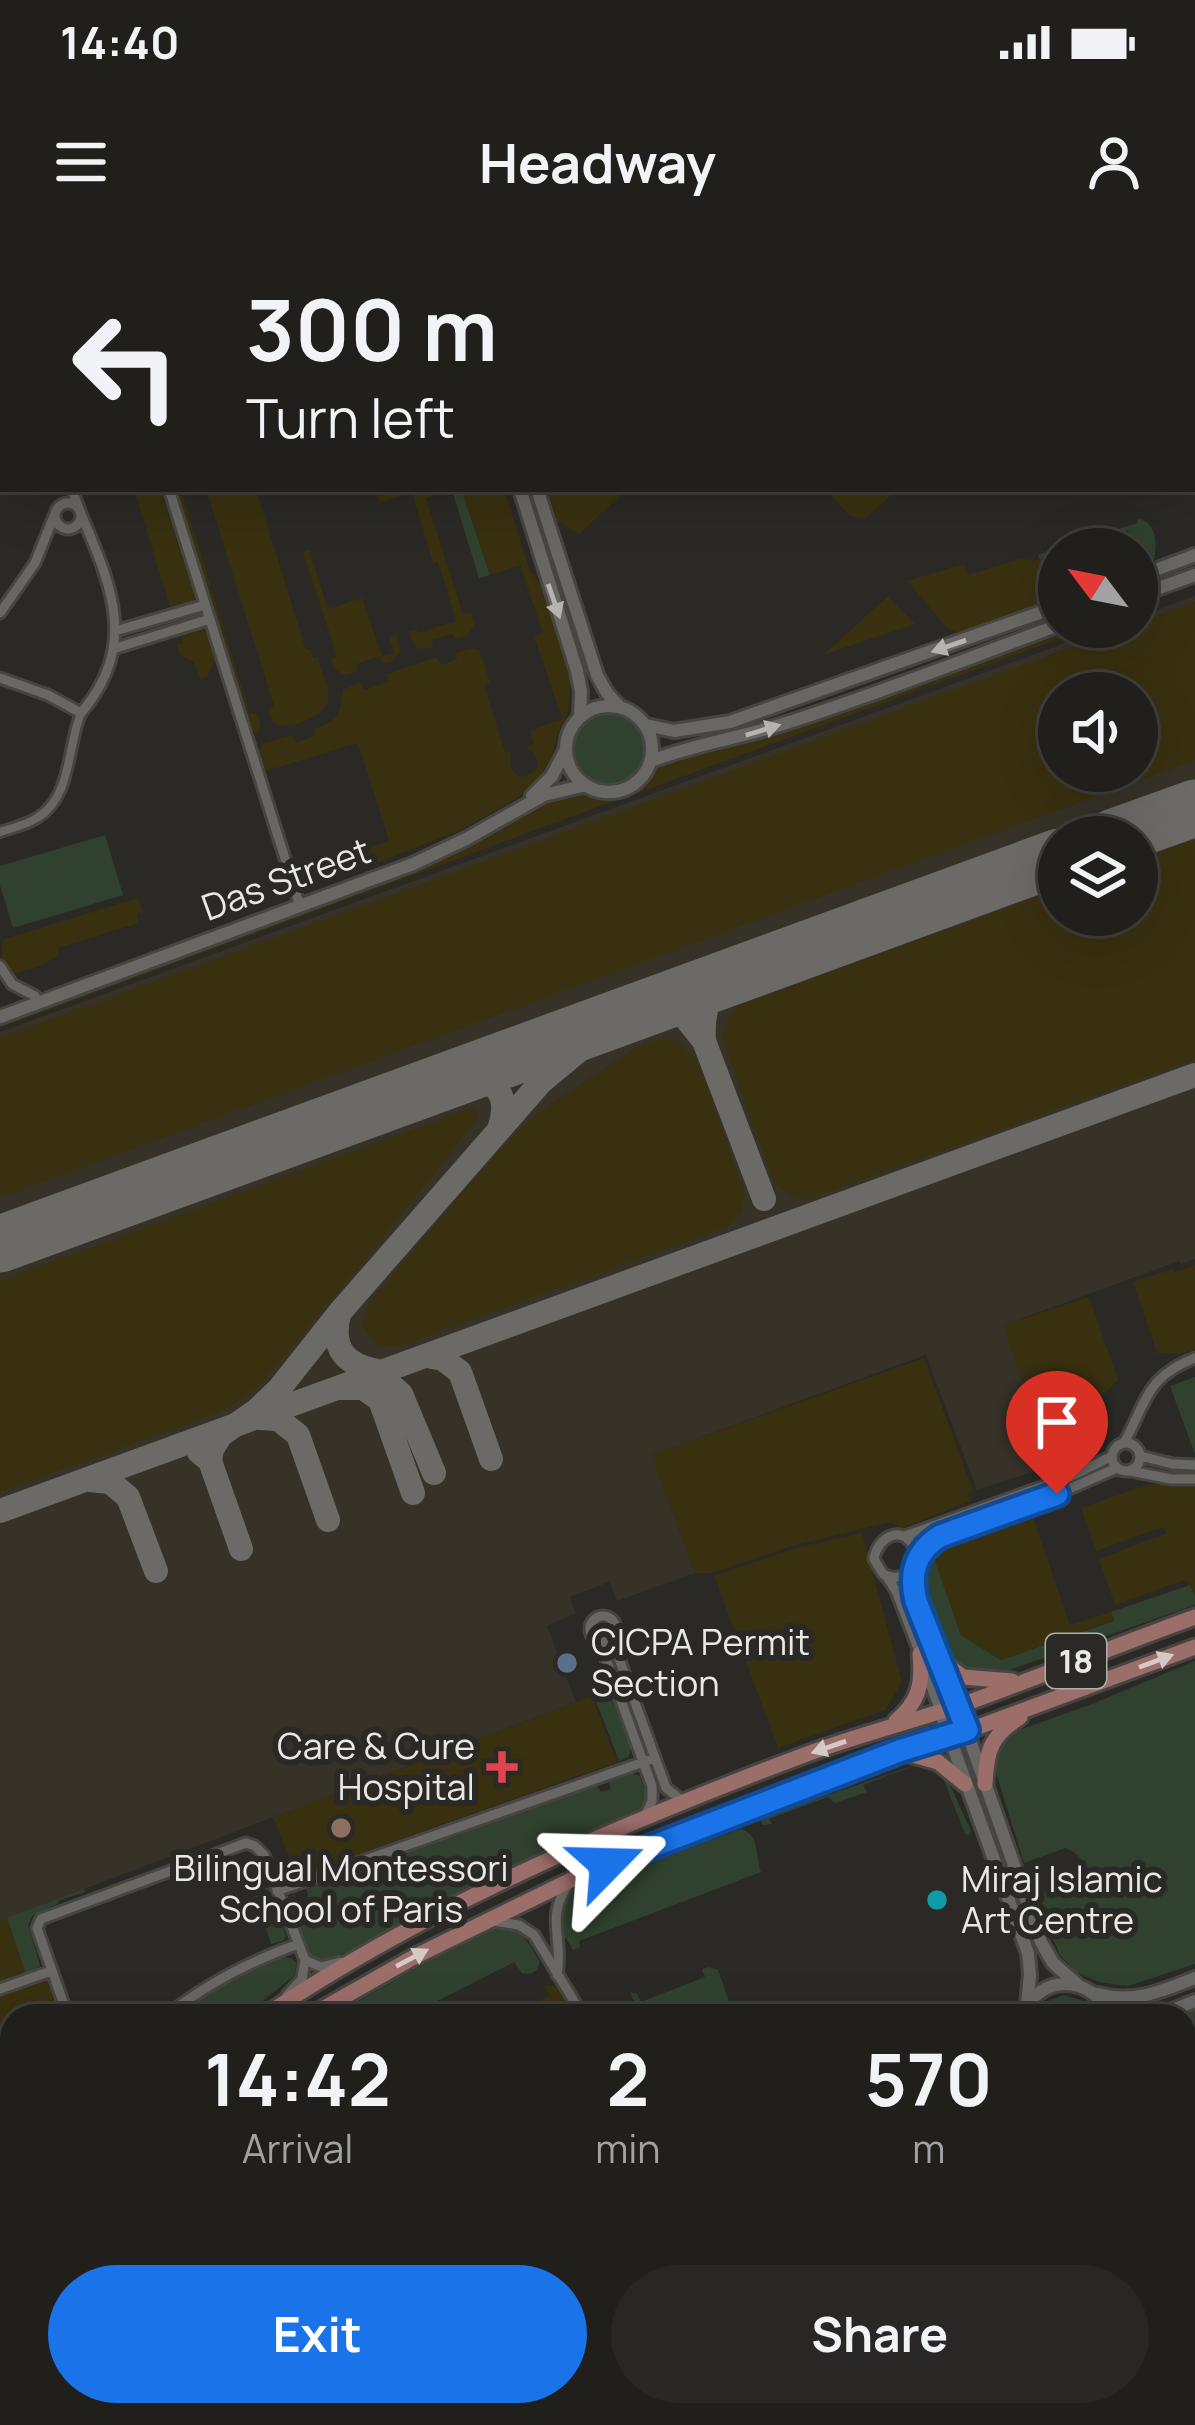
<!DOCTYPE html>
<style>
body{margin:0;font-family:Manrope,sans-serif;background:#282725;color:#f1f3f6;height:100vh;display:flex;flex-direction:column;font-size:45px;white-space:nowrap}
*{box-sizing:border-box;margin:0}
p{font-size:39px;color:#a2a2a3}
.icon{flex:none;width:66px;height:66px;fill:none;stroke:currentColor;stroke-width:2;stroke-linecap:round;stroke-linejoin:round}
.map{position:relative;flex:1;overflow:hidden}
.panel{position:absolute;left:0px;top:1764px;width:1197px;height:423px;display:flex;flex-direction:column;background:#201f1c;border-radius:36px 36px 0 0;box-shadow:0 12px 48px #0002,0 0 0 3px #3d3d3b}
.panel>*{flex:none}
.guide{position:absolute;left:0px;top:0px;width:1197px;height:252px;box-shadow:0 12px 48px #0002,0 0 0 3px #3d3d3b;background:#201f1c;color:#f1f3f6;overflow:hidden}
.needle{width:78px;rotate:302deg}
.controls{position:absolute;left:1038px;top:288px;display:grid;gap:24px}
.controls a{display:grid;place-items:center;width:120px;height:120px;border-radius:50%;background:#201f1c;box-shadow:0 12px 48px #0002,0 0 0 3px #3d3d3b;font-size:60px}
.pin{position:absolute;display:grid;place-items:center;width:102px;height:102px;color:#fff;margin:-123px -51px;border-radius:50% 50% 50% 0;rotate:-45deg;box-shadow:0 0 12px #0007}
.pin .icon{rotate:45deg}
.me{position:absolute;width:132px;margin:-66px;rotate:68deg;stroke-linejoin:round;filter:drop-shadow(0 0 9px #0008)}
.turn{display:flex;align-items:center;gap:42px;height:252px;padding:0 48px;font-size:54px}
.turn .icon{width:156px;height:156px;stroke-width:2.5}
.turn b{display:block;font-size:84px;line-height:102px}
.eta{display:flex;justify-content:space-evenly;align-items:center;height:204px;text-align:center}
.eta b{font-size:72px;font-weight:700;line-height:84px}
.action{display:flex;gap:24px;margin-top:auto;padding:24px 48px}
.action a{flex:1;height:138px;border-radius:72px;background:#1a73e8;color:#fff;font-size:48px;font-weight:700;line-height:138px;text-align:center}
.action a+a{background:#282725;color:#f1f3f6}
.status{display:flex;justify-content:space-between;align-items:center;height:84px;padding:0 60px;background:#201f1c;direction:ltr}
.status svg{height:33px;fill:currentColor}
header{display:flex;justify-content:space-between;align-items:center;height:156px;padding:0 48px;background:#201f1c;font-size:54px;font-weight:700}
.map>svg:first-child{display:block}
.built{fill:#363228;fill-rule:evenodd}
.green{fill:#30422f}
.sand{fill:#38300f;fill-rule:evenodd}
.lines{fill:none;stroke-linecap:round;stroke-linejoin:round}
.taxiway{stroke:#6c6a67;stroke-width:24}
.runway{stroke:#6c6a67;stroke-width:57}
.pedestrian-casing{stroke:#464542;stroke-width:14}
.minor-casing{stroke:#464542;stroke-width:15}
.tertiary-casing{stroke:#464542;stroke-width:18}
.primary-casing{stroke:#464542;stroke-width:21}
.pedestrian{stroke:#696763;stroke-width:8}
.minor{stroke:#696763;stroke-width:9}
.tertiary{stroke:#696763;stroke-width:12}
.primary{stroke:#9b6e6a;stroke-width:15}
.rail-casing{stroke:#adaca9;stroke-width:8}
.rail{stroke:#2b2925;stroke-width:3;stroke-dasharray:9;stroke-linecap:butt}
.oneway{fill:#b6b4b1}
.oneway2{fill:#d6cac6}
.route-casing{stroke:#114b97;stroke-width:30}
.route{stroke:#1a73e8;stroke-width:21}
.service-dot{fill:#5c6f8a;stroke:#2b2925;stroke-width:4.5}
.health-dot{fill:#e0444e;stroke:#2b2925;stroke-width:4.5}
.education-dot{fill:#8d6e63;stroke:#2b2925;stroke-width:4.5}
.culture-dot{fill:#0f9aa8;stroke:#2b2925;stroke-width:4.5}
.labels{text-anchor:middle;stroke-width:12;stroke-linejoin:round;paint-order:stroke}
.shield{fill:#2b2925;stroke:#b0afab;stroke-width:3}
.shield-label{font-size:33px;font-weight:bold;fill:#e9e8e5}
.street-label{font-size:36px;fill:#e9e8e5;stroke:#2b2925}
.poi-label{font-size:36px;fill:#e9e8e5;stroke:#2b2925;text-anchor:start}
</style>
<div class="status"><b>14:40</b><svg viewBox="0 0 49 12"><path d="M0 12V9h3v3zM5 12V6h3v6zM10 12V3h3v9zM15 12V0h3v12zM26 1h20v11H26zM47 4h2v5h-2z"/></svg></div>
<header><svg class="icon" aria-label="menu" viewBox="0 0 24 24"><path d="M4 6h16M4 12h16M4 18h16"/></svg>Headway<svg class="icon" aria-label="person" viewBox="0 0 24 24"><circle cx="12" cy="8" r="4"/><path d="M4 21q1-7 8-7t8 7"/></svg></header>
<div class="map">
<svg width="1195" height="2185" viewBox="0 0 1195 2185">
<rect width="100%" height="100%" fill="#2b2925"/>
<path class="built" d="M1195,356V1019L1181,1024L1179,1021L1004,1085L1053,1225L977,1250L926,1115L652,1215L695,1333L617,1361L609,1342L570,1357L576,1373L547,1386L576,1462L0,1681V792L1109,387H1137V377ZM1059,453H1137V531H1059ZM1059,597H1137V675H1059Z"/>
<path class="green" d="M443,249H480L464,256L490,335L479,338L452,250L444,252Z
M1138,279C1156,282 1158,302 1154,318L1137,329V309H1133L1128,291L1073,309H1059V314L1040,320L1038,315L1137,283Z
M569 509a38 38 0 1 1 76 0a38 38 0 1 1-76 0Z
M105,595L123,655L13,688L0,645V626Z
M1195,1137V1214L1170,1146Z
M932,1312L961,1395L1001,1420L1114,1381L1111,1372L1190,1345L1195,1356V1365L989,1437C977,1437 962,1432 955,1423C944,1409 926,1360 920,1342Z
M1195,1421V1724L1128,1746L1099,1742L1076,1732L1060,1715L1034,1655L1055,1646H1075C1091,1631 1084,1614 1065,1608L1024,1623L994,1526C994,1512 999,1501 1011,1493L1092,1464Z
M608,1447L631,1508L629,1517L619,1521L593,1453Z
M923,1522L944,1532L971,1591L969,1595L965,1594L941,1533L936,1528L925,1530L918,1524L863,1545L867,1552L835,1563L828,1557L769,1579L772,1584L763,1585L761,1581L762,1578Z
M632,1533L640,1536L648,1559C637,1580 609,1586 587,1592C571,1597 555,1606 541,1616L367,1705L318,1722L305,1711L290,1662L293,1654L297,1657L303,1679L314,1676L306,1649L597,1546L601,1552L611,1549L609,1542Z
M741,1589C760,1595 755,1615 761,1632L579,1701L580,1707L573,1710L558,1685L565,1655L574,1647L665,1611L671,1615Z
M269,1647L286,1696L283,1701L271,1704L254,1653Z
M84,1649L85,1652L60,1660L57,1664L33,1675L28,1685L40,1725L36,1729L25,1732L7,1678Z
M502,1685C523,1689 529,1705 540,1722L537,1730L530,1734L522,1733L514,1722L408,1776H333L488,1687Z
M282,1717L291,1718L296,1722L295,1735L244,1776H177L217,1749Z
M709,1727L718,1730L734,1776H640L630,1752L637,1754L641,1762L705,1737L702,1729Z
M1064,1755L1087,1762L1098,1776H1031L1042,1763Z
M1195,1767V2185H452L446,2175H1185V1776H1170Z"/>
<path class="sand" d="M134,249H160L195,358L190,365L171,370Z
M177,249L189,250L191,254L183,257L250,474L257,473L261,486L257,493L248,492L173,254Z
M200,249H256L306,410H311L313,418L317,417C321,430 332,451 327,464C323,476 288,490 277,485C270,481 270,475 268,468L274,466L207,252L201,253Z
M376,249H431L433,255L426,259L463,374L471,372L475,384L467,396L455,399L453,394L432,400L433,407L417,409L408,392L416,389L418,393L456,381L438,322L433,323L412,253L380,262Z
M480,249H502L507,258L530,331L544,349L571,442L568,473L559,490L550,522L539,539L516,559L460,590L329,642L312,641L296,632L291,618L296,617L300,629L389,601L358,503L266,531L262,529L257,516L263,504L292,495L295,503L315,496L314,489C340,480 339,476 343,450L361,442L364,450L388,442L387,434L437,417L441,425L457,419L456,413L472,408L479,409L490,442L484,445L505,512L511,511C509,524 509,531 521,537L535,532L538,523L533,511L525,507L534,504L530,491L562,479L534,396L543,393L520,325L490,335L463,255Z
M547,249H628L579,294L557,281Z
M825,249H898L865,279L849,275Z
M309,310L328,369L362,358L382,416L394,413L389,397L396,395L400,411L393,421L383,424L380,416L356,424L357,432L345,435L334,429L331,419L337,416L303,312Z
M1059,314V358L964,393L949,390L907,341L964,324L968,335L1020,319L1040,320Z
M888,356L915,384L823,415Z
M1195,362V520L0,957V798L1127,387H1137V383ZM1137,453V531H1059V453Z
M1068,387H1092L635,554L659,525L682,515L761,499Z
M197,388L206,392L215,420L207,437L200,439L194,422L180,415L177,404L182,403V393Z
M574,551L617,560L0,788V774L339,653L545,557Z
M1195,600V819L811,958C793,957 782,953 772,938L722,797L729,777L739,765L1059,649V675H1137V621Z
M138,658L143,672L137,674L139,683L58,708L59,716L42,725L11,735C0,725 0,709 4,699Z
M666,799L679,804L696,819L744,949L742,971L729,986L396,1107C378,1107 370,1101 363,1085L367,1066L472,941L524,885L549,865L631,811L651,801Z
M472,868L477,870L478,877C407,970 333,1058 258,1147L231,1166L219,1172L0,1252V1041Z
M1195,1025V1109L1180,1114L1157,1113L1133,1042L1173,1029L1175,1032Z
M1089,1057L1118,1140L1091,1167L1107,1184L1091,1205L1053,1225L1003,1085Z
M924,1118L973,1251L968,1254L971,1261L902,1288L890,1282L792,1306L712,1333H695L651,1215Z
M1149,1244H1195V1356L1190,1345L1184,1340L1115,1365L1099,1319L1167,1293L1163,1287L1096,1311L1081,1268Z
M1033,1277L1070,1385L1111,1372L1114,1380L1001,1420L961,1395L932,1312Z
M862,1293L902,1442L885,1470L778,1508L714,1336L795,1308Z
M592,1456L617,1522L297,1636L273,1577Z
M7,1678L25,1732L0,1741V1681Z
M40,1741H46L51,1745L62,1776H12V1908L0,1919V1755Z
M552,1745L558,1747L576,1776H513L550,1755L544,1746Z"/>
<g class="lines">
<path class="taxiway" d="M704,801C702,766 709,752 739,734
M465,834C496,842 510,853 500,886
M339,1074C330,1111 347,1126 382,1132
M427,1116L443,1119L460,1132L491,1219
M368,1137L389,1143L401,1154L434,1233
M341,1148H363L380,1160L413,1253
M260,1178L278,1179L298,1195L328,1280
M199,1212L210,1221L241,1309
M210,1221L212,1209L221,1195L257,1170L279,1149L340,1072L541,842L582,808L640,770L664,768L674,771L684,776L704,801L764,959
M90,1240L110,1242L128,1257L156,1331
M0,1271L1195,835"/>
<path class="runway" d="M1114,597L1195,568
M0,1004L1059,617"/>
<g class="pedestrian-casing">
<path id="pedestrian" d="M993,2L995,1
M733,3L736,0
M0,592C12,588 26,585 37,578C72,557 67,507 81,473"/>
</g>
<g class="minor-casing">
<path id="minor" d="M88,0L89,3
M303,0L307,3
M322,0L325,3
M359,0L371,3
M399,0L400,3
M0,58L3,57
M0,168H3
M72,249L79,269
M169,249L298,660
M55 276a13 13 0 1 1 26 0a13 13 0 1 1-26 0Z
M0,373L35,323L54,276
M115,391L205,365
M116,408L210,379
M0,438L48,455L81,473C140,404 110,343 79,269
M0,726L12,744L35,756
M1112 1217a14 14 0 1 1 28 0a14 14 0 1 1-28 0Z
M1124,1203C1147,1161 1146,1137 1195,1118
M1140,1216L1173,1224L1195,1225
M1131,1231L1171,1239H1195
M905,1296L1072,1236L1112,1216
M916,1321L927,1306L940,1296L1057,1254L1117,1228
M914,1327C905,1337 895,1341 883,1334L874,1319C877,1299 899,1284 913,1305C921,1318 911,1337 914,1351C919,1383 945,1433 958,1466
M887,1337L896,1351L920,1414
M590 1389a13 13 0 1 1 26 0a13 13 0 1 1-26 0Z
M612,1399L666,1548L683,1561
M600,1403L652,1546V1561L644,1578
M925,1430L940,1471
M277,1651L655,1518
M493,1681L519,1685L534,1695L583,1776
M305,1720L321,1727L340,1722
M557,1735C564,1697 544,1678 570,1642
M0,1749L51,1731
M68,1776L37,1688L41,1679L246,1603L255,1606L264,1615L305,1720L302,1739L287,1755
M166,1776C206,1744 251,1721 298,1704
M0,1927L12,1915
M0,2114L12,2103
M250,2175L258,2185"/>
</g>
<g class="tertiary-casing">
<path id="tertiary" d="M536,3L537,0
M555,3L556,0
M520,249L577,431L581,451L580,477
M537,249L597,435L607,453L619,466
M1137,337L1195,315
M1137,356L1195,335
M566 509a43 43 0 1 1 86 0a43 43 0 1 1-86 0Z
M646,485L674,491L730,482L1059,366
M651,521C694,504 741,498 786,483C878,454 968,418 1059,385
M532,556L552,536L566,509
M0,777L413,624L466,599L544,555L586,545
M958,1466L1041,1702L1053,1723L1079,1746
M940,1471L1028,1713L1030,1735L1027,1763
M1098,1754C1134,1764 1162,1751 1195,1738
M1020,1776C1041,1733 1090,1734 1112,1776
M1157,1776L1195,1761
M379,2175L390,2185
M268,2185L281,2175
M295,2185L308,2175"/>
</g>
<g class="primary-casing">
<path id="primary" d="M939,1419L963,1437L1012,1441
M896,1481C919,1462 923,1444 920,1414
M902,1512L938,1522L965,1544
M985,1544C987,1509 990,1497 1020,1477
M264,1776C430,1665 620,1584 807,1514C861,1494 918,1480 972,1461C1047,1434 1120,1404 1195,1377
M310,1776L414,1717L573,1639L710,1582L899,1511L978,1487L1195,1407
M0,1974L12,1963
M0,2014L12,2003"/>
</g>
<use href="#pedestrian" class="pedestrian"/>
<use href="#minor" class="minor"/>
<use href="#tertiary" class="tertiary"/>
<use href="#primary" class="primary"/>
<g class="rail-casing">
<path id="rail" d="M743,3L744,0
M1194,121L1195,123"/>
</g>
<use href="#rail" class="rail"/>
</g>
<defs><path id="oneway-solid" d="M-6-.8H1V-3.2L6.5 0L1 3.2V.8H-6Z" transform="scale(3)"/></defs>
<g class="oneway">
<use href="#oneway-solid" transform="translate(554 361) rotate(71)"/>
<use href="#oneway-solid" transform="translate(949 406) rotate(161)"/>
<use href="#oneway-solid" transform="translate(763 490) rotate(-17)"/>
</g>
<g class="oneway2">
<use href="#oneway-solid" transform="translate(1156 1421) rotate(-20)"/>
<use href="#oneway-solid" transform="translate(829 1507) rotate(161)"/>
<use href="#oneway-solid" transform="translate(412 1718) rotate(-28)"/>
</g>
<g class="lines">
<g class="route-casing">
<path id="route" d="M607,1624L899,1511L967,1490L916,1361C909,1333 915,1312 940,1296L1057,1254"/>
</g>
<use href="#route" class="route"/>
</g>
<circle class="service-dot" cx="567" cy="1423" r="12"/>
<path class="health-dot" d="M496 1509h12v12h12v12h-12v12h-12v-12h-12v-12h12z"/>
<circle class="education-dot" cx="341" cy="1588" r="12"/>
<circle class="culture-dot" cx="937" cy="1660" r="12"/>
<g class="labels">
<rect class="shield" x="1046" y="1394" width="60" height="54" rx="9"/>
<g class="shield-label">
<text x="1076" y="1433">18</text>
</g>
<g class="street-label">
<text transform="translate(286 639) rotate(-20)" y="13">Das Street</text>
</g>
<g class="poi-label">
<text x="591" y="1415">CICPA Permit<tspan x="591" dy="41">Section</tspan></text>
<text x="475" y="1519" text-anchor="end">Care &amp; Cure<tspan x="475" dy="41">Hospital</tspan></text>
<text x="341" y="1641" text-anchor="middle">Bilingual Montessori<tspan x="341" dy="41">School of Paris</tspan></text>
<text x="961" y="1652">Miraj Islamic<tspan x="961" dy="41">Art Centre</tspan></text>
</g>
</g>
</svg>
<div class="controls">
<a><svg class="needle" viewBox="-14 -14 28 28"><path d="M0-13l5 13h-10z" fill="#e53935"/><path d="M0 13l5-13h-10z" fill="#a2a2a3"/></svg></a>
<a><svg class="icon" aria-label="sound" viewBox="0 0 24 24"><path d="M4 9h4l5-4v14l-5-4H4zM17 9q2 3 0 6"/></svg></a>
<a><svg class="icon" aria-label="layers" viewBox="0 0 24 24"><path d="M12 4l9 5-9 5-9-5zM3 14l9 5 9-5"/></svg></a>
</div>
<div class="pin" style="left:1057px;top:1254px;background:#d93025"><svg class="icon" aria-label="arrive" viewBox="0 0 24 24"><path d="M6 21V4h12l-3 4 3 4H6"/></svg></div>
<svg class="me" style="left:607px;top:1624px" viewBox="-20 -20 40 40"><path d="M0-17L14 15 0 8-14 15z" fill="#1a73e8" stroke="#fff" stroke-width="4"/></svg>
<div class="guide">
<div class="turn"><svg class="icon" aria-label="left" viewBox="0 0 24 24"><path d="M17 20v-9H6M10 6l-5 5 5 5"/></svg><div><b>300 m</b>Turn left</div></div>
</div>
<section class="panel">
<div class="eta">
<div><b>14:42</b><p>Arrival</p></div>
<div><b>2</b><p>min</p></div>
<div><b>570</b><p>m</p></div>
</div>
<div class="action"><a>Exit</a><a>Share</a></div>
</section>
</div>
